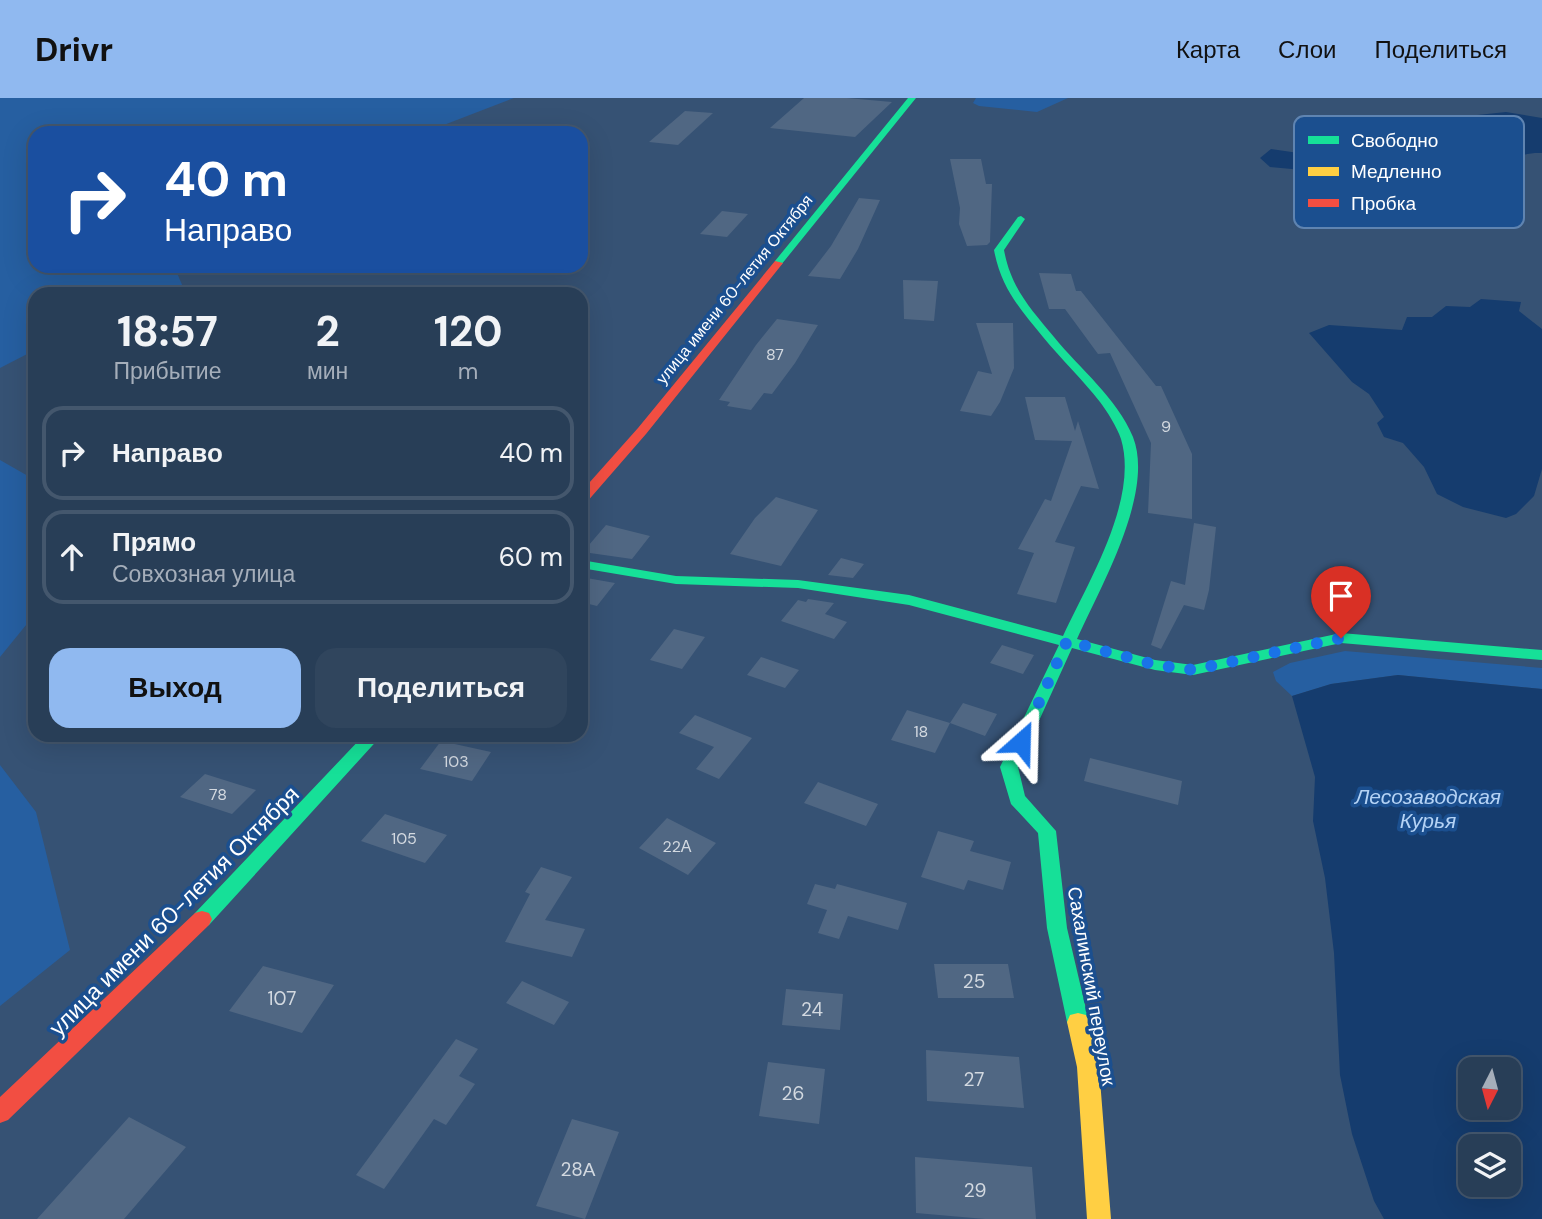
<!DOCTYPE html>
<html lang="ru">
<meta charset="utf-8">
<style>
body{margin:0;font-family:"DM Sans",sans-serif;background:#30455d;color:#f1f3f6;height:100vh;display:flex;flex-direction:column;font-size:26px;white-space:nowrap}
*{box-sizing:border-box;margin:0}
p{font-size:23px;color:#a5aeba}
.icon{flex:none;width:38px;height:38px;fill:none;stroke:currentColor;stroke-width:2;stroke-linecap:round;stroke-linejoin:round}
.map{position:relative;flex:1;overflow:hidden}
.side{position:absolute;left:28px;top:189px;width:560px;height:455px;display:flex;flex-direction:column;background:#283e57;border-radius:21px;box-shadow:0 7px 28px #0002,0 0 0 2px #44576d}
.side>*{flex:none}
.banner{position:absolute;left:28px;top:28px;width:560px;height:147px;border-radius:21px;box-shadow:0 7px 28px #0002,0 0 0 2px #44576d;background:#1a4fa0;color:#fff;overflow:hidden}
.needle{width:46px;rotate:186deg}
.controls{position:absolute;left:1458px;top:959px;display:grid;gap:14px}
.controls a{display:grid;place-items:center;width:63px;height:63px;border-radius:14px;background:#283e57;box-shadow:0 7px 28px #0002,0 0 0 2px #44576d;font-size:35px}
.pin{position:absolute;display:grid;place-items:center;width:60px;height:60px;color:#fff;margin:-72px -30px;border-radius:50% 50% 50% 0;rotate:-45deg;box-shadow:0 0 7px #0007}
.pin .icon{rotate:45deg}
.me{position:absolute;width:77px;margin:-38px;rotate:25deg;stroke-linejoin:round;filter:drop-shadow(0 0 5px #0008)}
.turn{display:flex;align-items:center;gap:24px;height:147px;padding:0 21px;font-size:32px}
.turn .icon{width:91px;height:91px;stroke-width:2.5}
.turn b{display:block;font-size:49px;line-height:60px}
.eta{display:flex;justify-content:space-evenly;align-items:center;height:119px;text-align:center}
.eta b{font-size:42px;font-weight:700;line-height:49px}
.action{display:flex;gap:14px;margin-top:auto;padding:14px 21px}
.action a{flex:1;height:80px;border-radius:21px;background:#90b9f0;color:#111;font-size:28px;font-weight:700;line-height:80px;text-align:center}
.action a+a{background:#30455d;color:#f1f3f6}
ul{padding:0;list-style:none}
li{display:flex;align-items:center;gap:21px;height:94px;margin:0 14px 10px;padding:0 7px;border:4px solid #44576d;border-radius:21px}
li div{flex:1}
li b{display:block;font-size:26px}
li em{font-style:normal}
header{display:flex;align-items:center;gap:42px;box-sizing:border-box;height:98px;padding:0 35px;background:#90b9f0;color:#111}
header strong{font-size:33px}
nav{display:flex;gap:38px;margin-inline-start:auto;font-size:24px}
.map>svg:first-child{display:block}
.green{fill:#265fa1}
.water{fill:#153c6e;fill-rule:evenodd}
.building{fill:#506783}
.lines{fill:none;stroke-linecap:round;stroke-linejoin:round}
.fast{fill:#16e098;fill-rule:evenodd}
.slow{fill:#ffcf43;fill-rule:evenodd}
.jam{fill:#f24e42;fill-rule:evenodd}
.route{stroke:#1a73e8;stroke-width:12;stroke-dasharray:0 21.6}
.labels{text-anchor:middle;stroke-width:7;stroke-linejoin:round;paint-order:stroke}
.far-street-label{font-size:16px;fill:#fff;stroke:#1b4f8f}
.number-label{font-size:16px;fill:#d3d9e0}
.near-number-label{font-size:19px;fill:#d3d9e0}
.street-label{font-size:19px;fill:#fff;stroke:#1b4f8f}
.water-label{font-size:21px;font-style:italic;fill:#b5d3f5;stroke:#1b4f8f}
.near-street-label{font-size:23px;fill:#fff;stroke:#1b4f8f}
.key{fill:#1b4f8f;stroke:#5f84b1;stroke-width:2}
.key-label{font-size:19px;fill:#fff}
</style>
<header>
<strong>Drivr</strong>
<nav><a>Карта</a><a>Слои</a><a>Поделиться</a></nav>
</header>
<div class="map">
<svg width="1542" height="1121" viewBox="0 0 1542 1121">
<rect width="100%" height="100%" fill="#365274"/>
<path class="green" d="M0,0H514L423,35H35V168H174L186,196H35V252L0,270Z
M976,0H1068L1037,14L979,8L973,5Z
M0,362L35,382V516L0,559Z
M1345,553L1542,570V591L1398,577L1331,586L1292,598L1276,583L1273,574L1290,565Z
M0,667L36,714L70,852L0,908Z"/>
<path class="water" d="M1506,14L1542,20V55C1522,54 1504,62 1494,80L1500,86L1521,90V96L1488,94L1483,101L1458,100L1471,114L1469,125L1430,122L1405,117L1399,109L1393,89L1346,76L1270,69L1260,60L1271,51L1333,60L1388,54L1397,38L1468,18Z
M1481,201L1521,204L1519,213L1542,231V371L1534,398L1516,416L1506,420L1463,409L1437,396L1424,369L1403,345L1384,339L1377,325L1384,319L1369,296L1352,284L1309,235L1329,227L1402,232L1407,219H1432L1446,208L1470,209Z
M1398,577L1542,591V1121H1384L1374,1103L1352,1036L1340,977L1334,855L1325,780L1313,723L1315,679L1292,598L1331,586ZM1470,971H1508V1010H1470ZM1470,1048H1508V1087H1470Z"/>
<path class="building" d="M804,0H847L892,4L855,39L770,30Z
M685,13L713,15L678,47L649,44Z
M950,61H981L986,86H992L990,144L987,147L967,148L959,126L960,110Z
M859,100L880,102L858,151L840,181L808,178L831,148Z
M722,113L748,116L727,139L700,136Z
M1039,175L1071,176L1076,193H1081L1156,288H1161L1192,356V421L1148,415L1151,345L1110,255L1098,256L1065,211H1049Z
M903,182L938,183L934,223L904,221Z
M777,221L818,227L795,265L772,296L764,295L751,312L727,308L730,304L719,302L756,247Z
M976,225H1013L1014,270L1000,304L991,318L960,313L978,273L992,276Z
M1025,299H1065L1075,333L1078,323L1099,391L1081,388L1055,444L1075,449L1056,505L1017,496L1034,455L1018,451L1045,401L1051,403L1072,343L1035,342Z
M776,399L818,412L781,468L730,456L755,420Z
M1194,425L1216,429L1209,492L1204,512L1184,507L1161,551L1151,547L1171,483L1185,487Z
M606,427L650,438L632,461L583,454Z
M841,460L864,466L853,480L828,477Z
M581,479L615,485L597,508L581,504Z
M808,501L834,505L825,516L847,524L834,541L781,523L798,502L806,504Z
M674,531L705,539L682,571L650,562Z
M1002,547L1034,557L1023,576L990,565Z
M761,559L799,572L785,590L747,577Z
M963,605L997,616L985,638L950,625Z
M907,612L950,625L935,655L891,642Z
M695,617L752,640L719,681L696,671L714,649L679,635Z
M441,643L491,654L472,683L420,671Z
M1090,660L1182,683L1178,707L1084,683Z
M205,676L256,692L232,716L180,699Z
M818,684L878,706L866,728L804,705Z
M385,716L447,737L425,765L361,743Z
M667,720L716,745L688,777L639,750Z
M938,733L974,743L970,753L1011,764L1003,792L968,782L964,792L921,779Z
M541,769L572,779L545,822L585,831L572,859L505,844L530,796L525,794Z
M815,786L835,791L837,786L907,805L898,832L848,818L839,841L818,835L827,812L807,806Z
M934,866H1008L1014,900H938Z
M263,868L334,887L302,935L229,913Z
M522,883L569,904L554,927L506,905Z
M786,891L843,896L840,932L782,927Z
M456,941L478,951L459,978L475,986L446,1027L434,1021L384,1091L356,1077Z
M926,952L1019,959L1024,1010L927,1003Z
M768,964L825,971L819,1026L759,1018Z
M129,1019L186,1049L124,1121H37Z
M572,1021L619,1034L585,1121L536,1108Z
M915,1059L1032,1069L1036,1121H985L916,1115Z"/>
<g class="lines">
<path class="fast" d="M908,0H916L781,167H775V163Z
M1021,118L1025,121L1004,152C1011,190 1030,210 1054,239C1080,271 1117,300 1133,339C1155,395 1100,490 1077,541L1155,562L1193,567L1341,535L1542,552V562L1341,545L1193,577L1155,572L1072,550L1018,669L1025,698L1056,733L1067,830L1089,924L1086,931L1078,933L1070,931L1067,924L1047,830L1038,735L1011,706L1000,669L1059,547L909,507L798,490L676,486L581,470V462L676,478L798,482L909,497L1063,538C1088,484 1139,402 1121,341C1117,329 1107,313 1100,304C1083,282 1061,261 1043,239C1020,211 1001,190 994,152L1018,119Z
M364,637H382L209,827L202,829L195,827L192,821L195,815Z"/>
<path class="slow" d="M1078,915L1086,917L1089,924L1099,969L1111,1121H1087L1077,969L1067,924L1070,917Z"/>
<path class="jam" d="M775,163L783,165L646,336L586,405L581,406V394L638,330Z
M202,813L209,815L212,821L209,827L8,1022L0,1025V999L195,815Z"/>
</g>
<g class="lines">
<path class="route" d="M1021,644L1067,543L1156,567L1193,572L1341,540"/>
</g>
<g class="labels">
<g class="far-street-label">
<text transform="translate(734 191) rotate(-51)" y="6">улица имени 60-летия Октября</text>
</g>
<g class="number-label">
<text x="775" y="262">87</text>
<text x="1166" y="334">9</text>
<text x="921" y="639">18</text>
<text x="456" y="669">103</text>
<text x="218" y="702">78</text>
<text x="404" y="746">105</text>
<text x="677" y="754">22А</text>
</g>
<g class="near-number-label">
<text x="974" y="890">25</text>
<text x="282" y="907">107</text>
<text x="812" y="918">24</text>
<text x="974" y="988">27</text>
<text x="793" y="1002">26</text>
<text x="578" y="1078">28А</text>
<text x="975" y="1099">29</text>
</g>
<g class="street-label">
<text transform="translate(1092 888) rotate(80)" y="7">Сахалинский переулок</text>
</g>
<g class="water-label">
<text x="1428" y="706">Лесозаводская<tspan x="1428" dy="24">Курья</tspan></text>
</g>
<g class="near-street-label">
<text transform="translate(174 813) rotate(-45)" y="8">улица имени 60-летия Октября</text>
</g>
</g>
<rect x="1294" y="18" width="230" height="112" rx="10" class="key"/>
<rect x="1308" y="38" width="31" height="8" fill="#16e098"/>
<rect x="1308" y="69" width="31" height="9" fill="#ffcf43"/>
<rect x="1308" y="101" width="31" height="8" fill="#f24e42"/>
<g class="key-label">
<text x="1351" y="49">Свободно</text>
<text x="1351" y="80">Медленно</text>
<text x="1351" y="112">Пробка</text>
</g>
</svg>
<div class="controls">
<a><svg class="needle" viewBox="-14 -14 28 28"><path d="M0-13l5 13h-10z" fill="#e53935"/><path d="M0 13l5-13h-10z" fill="#a5aeba"/></svg></a>
<a><svg class="icon" aria-label="layers" viewBox="0 0 24 24"><path d="M12 4l9 5-9 5-9-5zM3 14l9 5 9-5"/></svg></a>
</div>
<div class="pin" style="left:1341px;top:540px;background:#d93025"><svg class="icon" aria-label="arrive" viewBox="0 0 24 24"><path d="M6 21V4h12l-3 4 3 4H6"/></svg></div>
<svg class="me" style="left:1021px;top:644px" viewBox="-20 -20 40 40"><path d="M0-17L14 15 0 8-14 15z" fill="#1a73e8" stroke="#fff" stroke-width="4"/></svg>
<div class="banner">
<div class="turn"><svg class="icon" aria-label="right" viewBox="0 0 24 24"><path d="M7 20v-9h11M14 6l5 5-5 5"/></svg><div><b>40 m</b>Направо</div></div>
</div>
<section class="side">
<div class="eta">
<div><b>18:57</b><p>Прибытие</p></div>
<div><b>2</b><p>мин</p></div>
<div><b>120</b><p>m</p></div>
</div>
<ul>
<li><svg class="icon" aria-label="right" viewBox="0 0 24 24"><path d="M7 20v-9h11M14 6l5 5-5 5"/></svg><div><b>Направо</b></div><em>40 m</em></li>
<li><svg class="icon" aria-label="ahead" viewBox="0 0 24 24"><path d="M12 20V5M6 11l6-6 6 6"/></svg><div><b>Прямо</b><p>Совхозная улица</p></div><em>60 m</em></li>
</ul>
<div class="action"><a>Выход</a><a>Поделиться</a></div>
</section>
</div>
